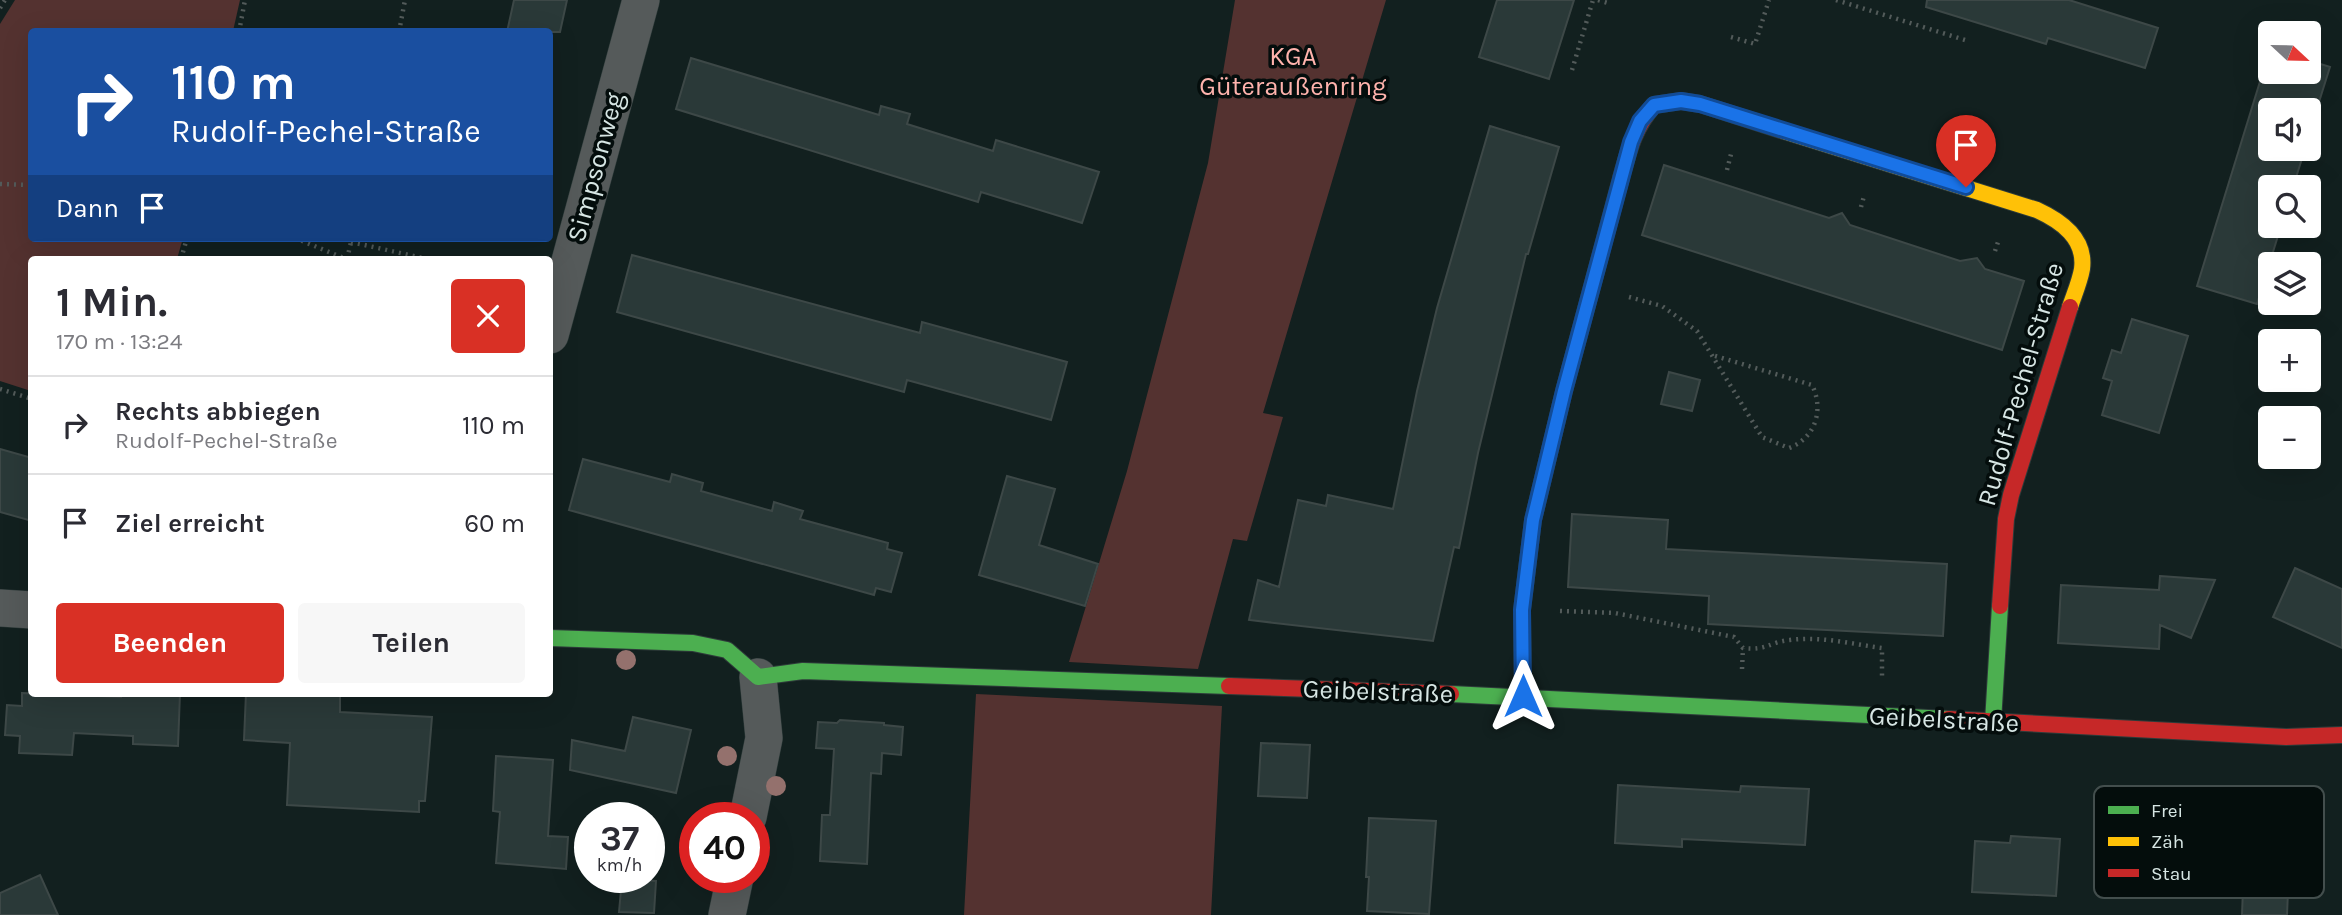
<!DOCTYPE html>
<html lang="de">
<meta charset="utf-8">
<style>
body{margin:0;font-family:Karla,sans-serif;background:#f7f7f7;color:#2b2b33;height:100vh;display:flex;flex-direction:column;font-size:26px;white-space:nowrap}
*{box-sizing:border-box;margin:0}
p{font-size:23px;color:#7c7c81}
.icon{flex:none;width:38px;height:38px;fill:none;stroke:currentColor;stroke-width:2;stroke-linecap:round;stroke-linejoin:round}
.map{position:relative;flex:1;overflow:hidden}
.panel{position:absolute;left:28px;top:256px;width:525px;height:441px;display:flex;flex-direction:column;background:#fff;border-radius:7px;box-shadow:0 7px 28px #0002}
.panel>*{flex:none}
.banner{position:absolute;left:28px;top:28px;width:525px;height:214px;border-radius:7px;box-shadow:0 7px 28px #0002;background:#1a4fa0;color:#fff;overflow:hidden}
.needle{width:46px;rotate:112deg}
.tools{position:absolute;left:2258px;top:21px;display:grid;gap:14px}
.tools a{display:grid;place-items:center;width:63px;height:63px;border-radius:7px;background:#fff;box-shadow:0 7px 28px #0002;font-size:35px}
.speed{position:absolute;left:574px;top:802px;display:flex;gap:14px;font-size:35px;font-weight:700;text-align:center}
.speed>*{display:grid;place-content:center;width:91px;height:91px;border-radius:50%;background:#fff;box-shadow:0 7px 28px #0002;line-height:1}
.speed small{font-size:18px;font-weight:400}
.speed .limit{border:10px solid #d22;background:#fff;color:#111}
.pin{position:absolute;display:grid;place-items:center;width:60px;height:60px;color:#fff;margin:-72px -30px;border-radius:50% 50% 50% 0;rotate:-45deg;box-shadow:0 0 7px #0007}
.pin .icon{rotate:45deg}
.me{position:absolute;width:77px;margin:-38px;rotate:0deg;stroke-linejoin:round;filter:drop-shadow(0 0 5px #0008)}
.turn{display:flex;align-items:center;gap:24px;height:147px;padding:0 28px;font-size:32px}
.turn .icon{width:91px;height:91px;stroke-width:2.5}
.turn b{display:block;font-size:49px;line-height:60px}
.then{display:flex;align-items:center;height:66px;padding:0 28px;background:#0003;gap:14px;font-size:26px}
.round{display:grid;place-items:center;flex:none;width:74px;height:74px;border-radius:7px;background:#f7f7f7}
.summary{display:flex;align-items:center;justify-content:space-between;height:119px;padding:0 28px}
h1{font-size:42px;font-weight:700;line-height:52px}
.cta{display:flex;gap:14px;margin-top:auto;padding:14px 28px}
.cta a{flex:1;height:80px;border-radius:7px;background:#d93025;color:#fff;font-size:28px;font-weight:700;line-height:80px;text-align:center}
.cta a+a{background:#f7f7f7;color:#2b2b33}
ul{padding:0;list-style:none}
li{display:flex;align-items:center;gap:21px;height:98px;padding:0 28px;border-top:2px solid #e1e1e2}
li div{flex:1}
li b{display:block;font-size:26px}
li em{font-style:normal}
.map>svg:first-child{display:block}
.green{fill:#543230}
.building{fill:#2a3938;stroke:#3d4847;stroke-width:2}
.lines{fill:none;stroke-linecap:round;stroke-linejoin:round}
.street-casing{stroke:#2e3b3a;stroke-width:38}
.fast-casing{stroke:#2e3b3a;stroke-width:18}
.slow-casing{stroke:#2e3b3a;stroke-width:18}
.jam-casing{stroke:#2e3b3a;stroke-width:18}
.path{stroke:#535b5a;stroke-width:4.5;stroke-dasharray:2 5;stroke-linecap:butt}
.street{stroke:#555a5a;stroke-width:37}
.fast{stroke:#4caf50;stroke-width:16}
.slow{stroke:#ffc107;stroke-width:16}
.jam{stroke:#c62828;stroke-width:16}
.tree{fill:#94716d}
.route-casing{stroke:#114b97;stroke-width:18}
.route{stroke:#1a73e8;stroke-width:12}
.labels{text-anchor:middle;stroke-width:7;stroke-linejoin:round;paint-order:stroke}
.park-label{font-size:26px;fill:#ffb3ad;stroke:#040d0c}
.street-label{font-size:26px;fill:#d7e6e4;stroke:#040d0c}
.key{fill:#040d0c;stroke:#434e4d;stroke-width:2}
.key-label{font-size:19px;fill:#d7e6e4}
</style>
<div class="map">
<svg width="2342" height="915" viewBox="0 0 2342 915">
<rect width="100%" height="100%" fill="#12201f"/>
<path class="green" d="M15,0H240L233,31L32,32V238H183L177,259H32L31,391L0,381V24Z
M1235,0H1386L1263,413L1283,417L1247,541L1233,539L1198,669L1069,662L1127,471L1208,163Z
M976,694L1222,706L1211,915H964Z"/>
<path class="building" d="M514,0H567L560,32H507Z
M1497,0H1574L1549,79L1479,57Z
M1927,0H2069L2158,28L2145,68L2048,38L2046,44L1926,7Z
M2270,49V72H2308V60L2330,67L2308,137V110H2270V149H2305L2293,187H2270V226H2281L2257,304L2197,286Z
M691,58L879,115L881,106L910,114L907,124L993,151L996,140L1099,172L1082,223L981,192L978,202L676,109Z
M1490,126L1559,147L1528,254H1526L1478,453L1459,548L1454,547L1433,641L1249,620L1258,580L1279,587L1298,500L1326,506L1328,495L1393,509L1417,391L1437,308Z
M1664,165L1829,218L1842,213L1850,225L1960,261L1977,258L1985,269L2024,281L2002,350L1642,235Z
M632,255L920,333L922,322L1067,362L1051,420L907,380L904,392L617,312Z
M2132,319L2188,336L2159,433L2102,415L2112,381L2103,378L2112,350L2121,353Z
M1669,372L1700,380L1692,411L1661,404Z
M0,449L32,458V521L0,512Z
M583,459L670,482L672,474L689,479L703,483L701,491L772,511L774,502L803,511L800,519L888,543L887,549L902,553L891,592L876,588L874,595L569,510Z
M1007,476L1055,489L1039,545L1098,564L1085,606L979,575Z
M1572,514L1668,520L1666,549L1947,564L1943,636L1708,624L1709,596L1568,587Z
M2295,568L2342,589V648L2273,617Z
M2160,576L2215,580L2191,638L2160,625L2159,649L2058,643L2061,585L2159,590Z
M22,693L121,697V693H180L178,746L133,744V736L74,733L72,755L19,753L20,736L5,735L7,705L22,706Z
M246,693L340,695V712L432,717L425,801H419V812L287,805L290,743L244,740Z
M633,717L691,730L676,793L570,770L572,740L625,751Z
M840,720L884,723V725L903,727L901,755L882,753L881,774L871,773L867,864L820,861L822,815H830L834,749L816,748L818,722L837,723Z
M1261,743L1310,745L1307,798L1258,796Z
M496,756L553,760L548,836L568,837L566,869L496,863L500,812L493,811Z
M1618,785L1740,792L1741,786L1809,789L1805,845L1682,839V847L1615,843Z
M2232,793L2292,796L2287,915H2242L2244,862L2228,861Z
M1369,818L1436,821L1429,914L1367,911L1369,877H1366Z
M2011,836L2060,839L2056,896L1972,892L1975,841L2010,843Z
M40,875L58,915H0V893Z
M622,879L656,881L654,913L619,912Z"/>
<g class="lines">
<g class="street-casing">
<path id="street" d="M550,335L641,0
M0,608L32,610
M748,817L764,738L758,677
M727,915L735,877"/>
</g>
<g class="fast-casing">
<path id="fast" d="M550,638L693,643L727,650L758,677L803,671L1229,686
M1451,694L1948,719
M1523,696L1522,610L1533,520L1564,391L1621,178
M1993,722L2000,606"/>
</g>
<g class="slow-casing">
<path id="slow" d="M1784,131L2037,210C2061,221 2086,238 2082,269C2080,281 2074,295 2070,307"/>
</g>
<g class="jam-casing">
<path id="jam" d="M1621,178C1629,149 1634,128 1654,105L1681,101L1700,104L1784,131
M2000,606L2006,519L2011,495L2070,307
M1229,686L1451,694
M1948,719L2286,737L2342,735"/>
</g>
<path class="path" d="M1598,0L1608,3
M1836,0L1965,40
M0,8L5,0
M239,32L245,0
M399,32L405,0
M1731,37L1755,44L1769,0
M1572,70L1593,0
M1727,170L1731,154
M0,184L32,185
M1861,207L1864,196
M295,238L346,259
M351,242L427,259
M1995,251L1999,239
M181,259L187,238
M347,259L352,238
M1629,297L1662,306L1697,331L1762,437L1789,448C1816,438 1824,409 1812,385L1712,355
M0,389L32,399
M1560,611L1615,613L1734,637L1743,648C1767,651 1769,642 1790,640C1821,636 1852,644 1882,648V677
M1742,669L1743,648"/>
<use href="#street" class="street"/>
<use href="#fast" class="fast"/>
<use href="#slow" class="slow"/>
<use href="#jam" class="jam"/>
</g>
<g class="tree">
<circle cx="626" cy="660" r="10"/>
<circle cx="727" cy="756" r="10"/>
<circle cx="776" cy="786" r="10"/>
</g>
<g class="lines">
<g class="route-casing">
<path id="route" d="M1523,696L1522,610L1533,520L1564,391L1631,142L1640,121L1654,105L1681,101L1700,104L1966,187"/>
</g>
<use href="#route" class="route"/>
</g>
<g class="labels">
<g class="park-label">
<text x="1293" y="65">KGA<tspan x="1293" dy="30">Güteraußenring</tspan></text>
</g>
<g class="street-label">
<text transform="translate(595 167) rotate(-75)" y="9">Simpsonweg</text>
<text transform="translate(2020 384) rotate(-74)" y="9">Rudolf-Pechel-Straße</text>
<text transform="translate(1378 691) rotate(2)" y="9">Geibelstraße</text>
<text transform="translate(1944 719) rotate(3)" y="9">Geibelstraße</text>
</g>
</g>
<rect x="2094" y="786" width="230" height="112" rx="10" class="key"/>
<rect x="2108" y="806" width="31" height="8" fill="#4caf50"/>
<rect x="2108" y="837" width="31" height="9" fill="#ffc107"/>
<rect x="2108" y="869" width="31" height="8" fill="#c62828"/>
<g class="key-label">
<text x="2151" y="817">Frei</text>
<text x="2151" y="848">Zäh</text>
<text x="2151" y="880">Stau</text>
</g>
</svg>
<div class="tools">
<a><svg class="needle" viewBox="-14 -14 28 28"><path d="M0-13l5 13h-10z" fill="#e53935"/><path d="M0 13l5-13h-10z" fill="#7c7c81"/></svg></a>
<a><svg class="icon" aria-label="sound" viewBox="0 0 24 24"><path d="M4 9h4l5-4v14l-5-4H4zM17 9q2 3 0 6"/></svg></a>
<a><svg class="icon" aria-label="search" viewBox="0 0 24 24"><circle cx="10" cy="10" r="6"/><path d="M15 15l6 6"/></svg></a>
<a><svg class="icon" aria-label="layers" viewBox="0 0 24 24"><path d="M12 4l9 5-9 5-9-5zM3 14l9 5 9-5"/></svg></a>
<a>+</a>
<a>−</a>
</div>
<div class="speed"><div>37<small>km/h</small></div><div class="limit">40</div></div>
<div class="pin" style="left:1966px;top:187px;background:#d93025"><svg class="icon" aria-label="arrive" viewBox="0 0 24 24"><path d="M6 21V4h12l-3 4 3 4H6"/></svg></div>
<svg class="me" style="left:1523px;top:696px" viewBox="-20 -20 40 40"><path d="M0-17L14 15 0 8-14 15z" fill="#1a73e8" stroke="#fff" stroke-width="4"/></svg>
<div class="banner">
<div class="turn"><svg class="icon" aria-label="right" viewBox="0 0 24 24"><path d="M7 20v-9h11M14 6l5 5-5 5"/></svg><div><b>110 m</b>Rudolf-Pechel-Straße</div></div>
<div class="then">Dann<svg class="icon" aria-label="arrive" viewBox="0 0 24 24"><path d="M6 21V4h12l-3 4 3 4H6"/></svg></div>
</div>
<section class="panel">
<div class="summary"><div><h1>1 Min.</h1><p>170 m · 13:24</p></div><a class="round" style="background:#d93025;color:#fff"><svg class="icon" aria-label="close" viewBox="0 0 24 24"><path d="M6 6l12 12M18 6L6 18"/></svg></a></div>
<ul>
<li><svg class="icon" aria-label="right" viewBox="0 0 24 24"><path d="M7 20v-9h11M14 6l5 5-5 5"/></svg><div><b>Rechts abbiegen</b><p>Rudolf-Pechel-Straße</p></div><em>110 m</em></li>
<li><svg class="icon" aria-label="arrive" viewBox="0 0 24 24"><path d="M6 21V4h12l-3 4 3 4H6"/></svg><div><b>Ziel erreicht</b></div><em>60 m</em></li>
</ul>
<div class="cta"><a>Beenden</a><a>Teilen</a></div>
</section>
</div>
